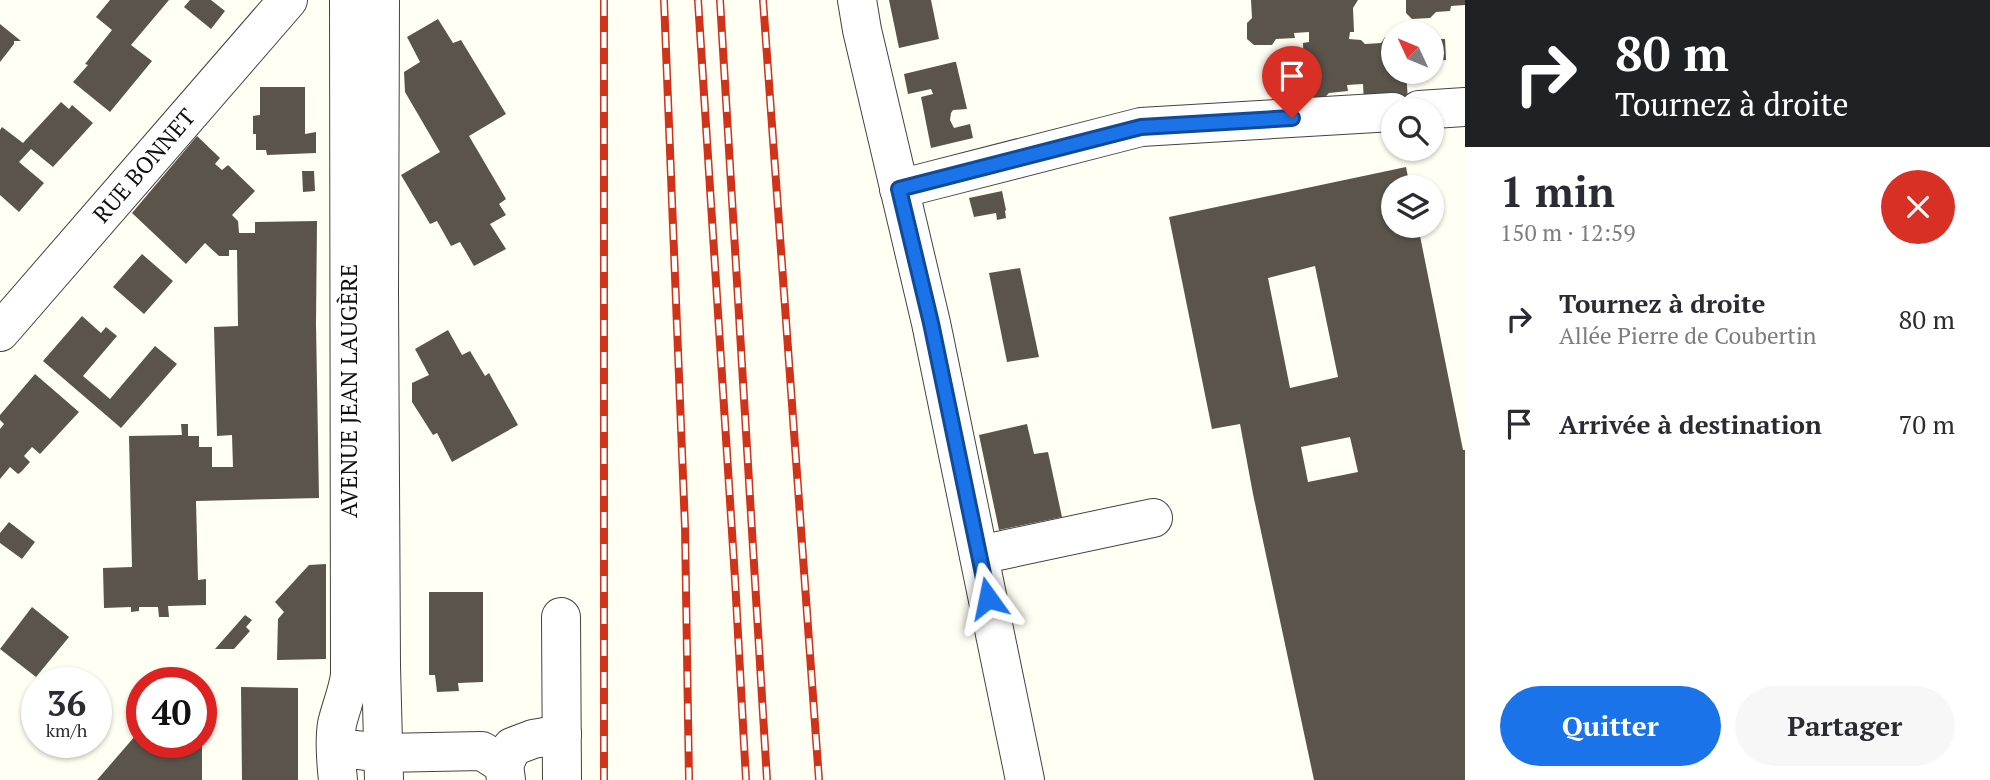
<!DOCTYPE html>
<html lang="fr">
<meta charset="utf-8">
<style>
body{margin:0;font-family:"PT Serif",serif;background:#f7f7f7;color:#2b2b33;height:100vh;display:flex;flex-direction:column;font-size:26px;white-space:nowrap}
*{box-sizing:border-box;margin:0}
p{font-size:23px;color:#7c7c81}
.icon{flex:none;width:38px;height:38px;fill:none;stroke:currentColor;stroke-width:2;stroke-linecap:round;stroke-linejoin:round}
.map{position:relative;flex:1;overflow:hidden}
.sheet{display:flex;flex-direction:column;background:#fff;width:525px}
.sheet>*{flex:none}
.guide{background:#202124;color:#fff;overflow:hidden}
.needle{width:46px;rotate:314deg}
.buttons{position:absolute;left:1381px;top:21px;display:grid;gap:14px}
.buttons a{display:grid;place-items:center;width:63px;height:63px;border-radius:50%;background:#fff;box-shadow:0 2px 5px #0004;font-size:35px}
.speed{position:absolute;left:21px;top:667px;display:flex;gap:14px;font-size:35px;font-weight:700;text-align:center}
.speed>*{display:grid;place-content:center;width:91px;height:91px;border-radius:50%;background:#fff;box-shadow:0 2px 5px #0004;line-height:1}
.speed small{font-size:18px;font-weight:400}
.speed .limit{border:10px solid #d22;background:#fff;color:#111}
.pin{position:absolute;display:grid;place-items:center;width:60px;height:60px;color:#fff;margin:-72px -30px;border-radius:50% 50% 50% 0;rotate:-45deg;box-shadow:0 0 7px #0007}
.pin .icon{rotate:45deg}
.me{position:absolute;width:77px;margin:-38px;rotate:348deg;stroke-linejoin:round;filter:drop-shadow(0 0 5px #0008)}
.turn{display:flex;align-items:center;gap:24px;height:147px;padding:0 35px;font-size:32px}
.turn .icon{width:91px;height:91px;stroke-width:2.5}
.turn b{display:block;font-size:49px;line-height:60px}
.round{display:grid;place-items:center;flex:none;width:74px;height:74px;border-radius:37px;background:#f7f7f7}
.overview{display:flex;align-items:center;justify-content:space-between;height:119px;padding:0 35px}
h1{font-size:42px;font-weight:700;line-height:52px}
.action{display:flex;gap:14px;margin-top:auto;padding:14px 35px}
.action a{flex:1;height:80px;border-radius:42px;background:#1a73e8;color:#fff;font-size:28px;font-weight:700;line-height:80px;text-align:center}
.action a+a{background:#f7f7f7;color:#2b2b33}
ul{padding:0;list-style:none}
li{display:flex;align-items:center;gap:21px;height:105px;padding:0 35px}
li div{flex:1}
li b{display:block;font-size:26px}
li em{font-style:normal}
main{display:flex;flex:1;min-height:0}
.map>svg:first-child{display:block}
.building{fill:#5a544b;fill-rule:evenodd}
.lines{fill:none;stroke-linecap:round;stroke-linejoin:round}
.minor-casing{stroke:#434343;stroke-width:40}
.minor{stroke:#fff;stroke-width:38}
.rail-casing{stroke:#d03319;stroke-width:8}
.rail{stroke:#fff;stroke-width:5;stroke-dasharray:16;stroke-linecap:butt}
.route-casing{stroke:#114b97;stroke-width:18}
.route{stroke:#1a73e8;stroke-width:12}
.labels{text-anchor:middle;stroke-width:7;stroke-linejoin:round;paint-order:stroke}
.street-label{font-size:23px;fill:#101010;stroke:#fff}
</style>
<main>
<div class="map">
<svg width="1465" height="780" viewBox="0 0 1465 780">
<rect width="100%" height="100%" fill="#fffff4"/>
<path class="building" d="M110,0H169L131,45L152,61L110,112L73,82L88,65L85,64L112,30L96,17Z
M190,0H211L225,11L211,29L184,7Z
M889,0H931L939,39L899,48Z
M1251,0H1358L1353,8L1354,32H1350L1349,39L1361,40L1365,44L1381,43L1385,37H1393V72H1406L1408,100L1364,103L1363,84L1347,85L1348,91L1329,93L1324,98L1306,99L1300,94L1299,78L1304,72L1303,43L1309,42V32L1294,33L1295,38L1276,39L1272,45H1254L1247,39V23L1252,18Z
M1406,0H1465V5L1451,6L1450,11L1436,12L1430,18L1412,19L1406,13Z
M438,19L453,43L461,40L506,114L469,136L506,199L499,204L506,215L490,224L506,249L474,266L460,242L451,246L437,221L430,224L401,175L440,152L405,92L404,72L420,62L407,37Z
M0,24L21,41H14V44L0,62Z
M1432,39H1445L1446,60L1432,61Z
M954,62H956L967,109L953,110L951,113L950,120L954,128L970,124L973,138L931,148L921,97L933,94L931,89L908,94L904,74Z
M260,87H305V134L316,132V153L267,155L266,150H256V134H253V116L260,115Z
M61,102L69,109L72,105L93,123L53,167L31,149L19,162L44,183L19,212L0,195V130L2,127L23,143Z
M197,136L220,158L215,164L222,170L228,165L255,191L232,215L238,221L239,233H255V222L317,221L316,324L319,498L196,501L198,580L206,579V605L168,606L169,617H159L158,607H139V611L131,612V607L104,608L103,568L132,567L129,436L182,435L181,424H188V436H199V447H212V467H233L232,435L217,436L214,327L238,326L237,250H229V256H219L205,243L186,264L132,213Z
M1406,167L1410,187H1393V226H1418L1463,450H1465V780H1314L1253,494L1240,424L1212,429L1169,217ZM1315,266L1338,377L1290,388L1268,278ZM1350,437L1358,472L1308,482L1301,447Z
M302,171H314L315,191L303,192Z
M1002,191L1006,210L1005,211L1006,218L997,220L996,213L974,217L969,198Z
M142,254L173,281L144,314L113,287Z
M1020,268L1039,357L1007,362L989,273Z
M82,316L101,333L106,327L117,336L83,376L110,399L155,346L177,364L121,428L43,361Z
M448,330L462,355L470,351L485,376L489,373L518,425L452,462L437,433L433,435L412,402V383L429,375L415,349Z
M35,374L79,412L40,454L32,447L24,456L30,462L21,472L18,474L10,467L0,479V429L4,424L0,420V415Z
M1027,424L1034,454L1048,452L1062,517L999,530L979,435Z
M9,522L35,542L22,559L0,543V533Z
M326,564V659L277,660L278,619L284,612L275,602L309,565Z
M429,592H483V682L458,683L459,691L437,692L435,675H429Z
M32,607L69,637L36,677L0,649Z
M245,615L252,620L246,627L250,631L234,649H215Z
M241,687L298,688V780H242Z
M142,728V742H202V780H97Z"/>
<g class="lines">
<g class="minor-casing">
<g id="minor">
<path d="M380,0L379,293L381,666L384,780"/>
<path d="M857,0L862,30L931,323L1025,780"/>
<path d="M1419,110L1465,107"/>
<path d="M899,189L1141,127L1393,112"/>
<path id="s1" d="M0,332L288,0"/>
<path d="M979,555L1153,518"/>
<path d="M561,617L562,780"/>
<path d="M357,750L383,753L482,751L504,765L506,780"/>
<path d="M504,765L512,747L533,739L562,734"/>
<path d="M338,780C336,762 334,742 337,724C341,707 348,691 350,675L349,0"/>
</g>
</g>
<use href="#minor" class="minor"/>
<g class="rail-casing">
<path id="rail" d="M604,0V780
M664,0L685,527L689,780
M698,0L735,579L746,780
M720,0L767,780
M763,0L819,780"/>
</g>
<use href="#rail" class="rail"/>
</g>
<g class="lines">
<g class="route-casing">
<path id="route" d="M988,598L931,323L899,189L1141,127L1292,118"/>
</g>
<use href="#route" class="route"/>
</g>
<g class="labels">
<g class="street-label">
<text dy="8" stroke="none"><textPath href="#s1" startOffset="220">RUE BONNET</textPath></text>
<text transform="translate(349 391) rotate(-90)" y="8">AVENUE JEAN LAUGÈRE</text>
</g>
</g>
</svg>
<div class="buttons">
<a><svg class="needle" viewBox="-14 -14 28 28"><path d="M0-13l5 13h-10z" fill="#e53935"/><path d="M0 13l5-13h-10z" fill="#7c7c81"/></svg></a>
<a><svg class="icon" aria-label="search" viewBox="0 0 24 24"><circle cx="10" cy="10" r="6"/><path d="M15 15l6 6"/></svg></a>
<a><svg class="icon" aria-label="layers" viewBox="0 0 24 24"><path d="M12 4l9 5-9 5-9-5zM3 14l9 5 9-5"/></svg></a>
</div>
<div class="speed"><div>36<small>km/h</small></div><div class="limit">40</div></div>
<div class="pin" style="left:1292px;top:118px;background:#d93025"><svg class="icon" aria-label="arrive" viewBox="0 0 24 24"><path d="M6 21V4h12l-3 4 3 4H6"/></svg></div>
<svg class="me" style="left:988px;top:598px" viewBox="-20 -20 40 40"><path d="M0-17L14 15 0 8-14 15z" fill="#1a73e8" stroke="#fff" stroke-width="4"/></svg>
</div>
<section class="sheet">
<div class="guide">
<div class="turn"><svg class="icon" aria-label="right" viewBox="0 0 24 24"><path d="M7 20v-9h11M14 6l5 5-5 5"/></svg><div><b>80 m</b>Tournez à droite</div></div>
</div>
<div class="overview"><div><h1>1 min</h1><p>150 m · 12:59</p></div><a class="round" style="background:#d93025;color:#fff"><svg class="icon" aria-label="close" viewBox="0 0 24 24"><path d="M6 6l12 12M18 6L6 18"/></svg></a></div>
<ul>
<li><svg class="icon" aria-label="right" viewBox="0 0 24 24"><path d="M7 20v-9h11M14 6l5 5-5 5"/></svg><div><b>Tournez à droite</b><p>Allée Pierre de Coubertin</p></div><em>80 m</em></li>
<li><svg class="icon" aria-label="arrive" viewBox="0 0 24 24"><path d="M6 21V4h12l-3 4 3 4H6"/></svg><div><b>Arrivée à destination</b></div><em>70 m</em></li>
</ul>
<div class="action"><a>Quitter</a><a>Partager</a></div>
</section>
</main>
